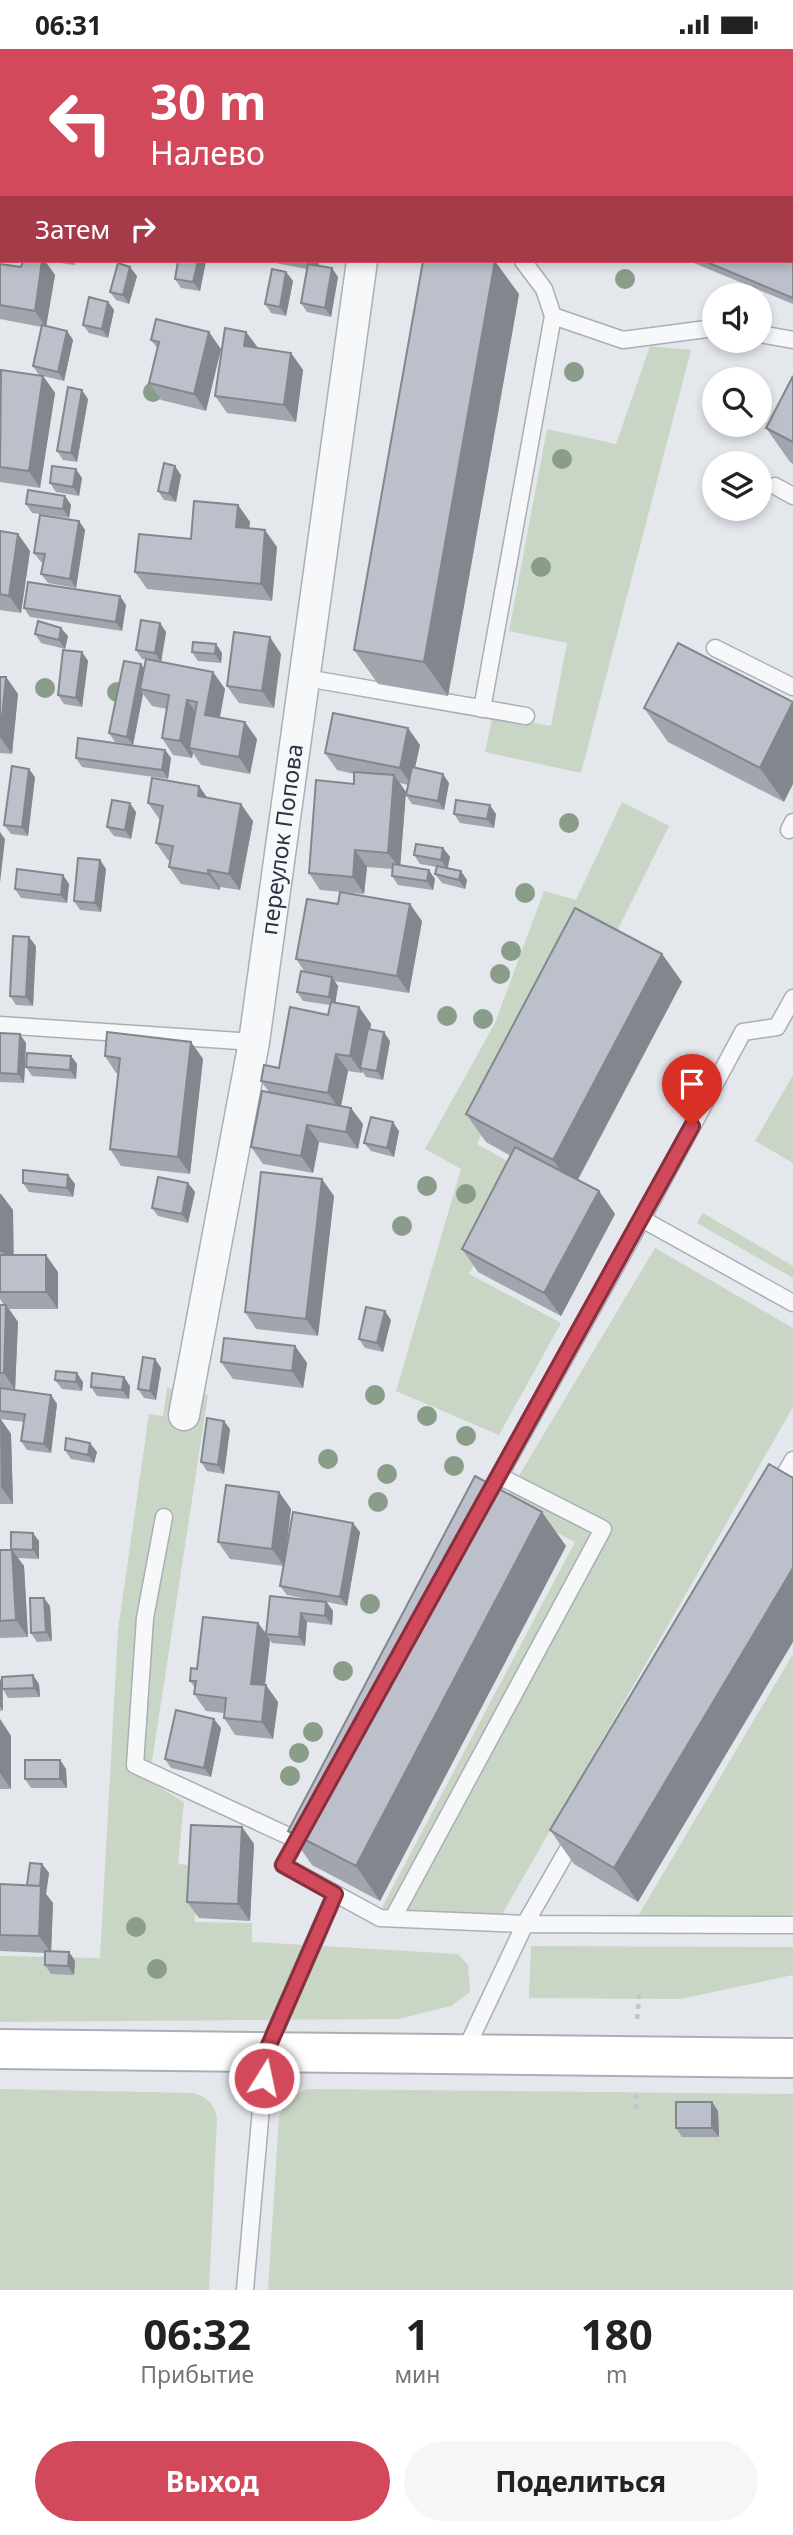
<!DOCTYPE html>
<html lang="ru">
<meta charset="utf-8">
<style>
body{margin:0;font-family:"Noto Sans",sans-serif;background:#f6f6f6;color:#222;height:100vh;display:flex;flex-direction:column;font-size:26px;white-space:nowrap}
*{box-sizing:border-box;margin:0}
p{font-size:23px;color:#767676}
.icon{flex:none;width:38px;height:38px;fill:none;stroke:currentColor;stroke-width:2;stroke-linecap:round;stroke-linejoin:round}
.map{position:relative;height:2241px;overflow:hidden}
.drawer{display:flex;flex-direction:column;background:#fff;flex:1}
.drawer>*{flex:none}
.top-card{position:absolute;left:0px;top:0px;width:794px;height:214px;box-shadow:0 4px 10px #0003;background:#d1495b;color:#fff;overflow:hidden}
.fabs{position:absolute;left:702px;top:234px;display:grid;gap:14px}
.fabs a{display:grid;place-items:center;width:70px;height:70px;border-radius:50%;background:#fff;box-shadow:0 4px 10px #0003;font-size:35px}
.pin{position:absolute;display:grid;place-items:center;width:60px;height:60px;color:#fff;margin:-72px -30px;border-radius:50% 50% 50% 0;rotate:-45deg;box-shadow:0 0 7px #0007}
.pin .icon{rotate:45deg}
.me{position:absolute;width:77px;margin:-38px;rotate:10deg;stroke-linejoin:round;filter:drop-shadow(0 0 5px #0008)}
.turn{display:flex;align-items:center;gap:24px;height:147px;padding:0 35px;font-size:32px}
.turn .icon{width:91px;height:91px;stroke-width:2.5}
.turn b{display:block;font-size:49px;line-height:60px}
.then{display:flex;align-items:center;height:66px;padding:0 35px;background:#0003;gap:14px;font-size:26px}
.eta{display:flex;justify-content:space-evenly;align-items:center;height:119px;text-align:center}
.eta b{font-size:42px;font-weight:700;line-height:49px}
.cta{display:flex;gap:14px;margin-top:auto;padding:14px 35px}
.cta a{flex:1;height:80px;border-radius:42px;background:#d1495b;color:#fff;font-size:28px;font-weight:700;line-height:80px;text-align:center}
.cta a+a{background:#f6f6f6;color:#222}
.status{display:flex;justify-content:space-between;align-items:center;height:49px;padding:0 35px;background:#fff;direction:ltr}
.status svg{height:19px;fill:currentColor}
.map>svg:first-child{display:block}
.green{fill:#c9d6c5}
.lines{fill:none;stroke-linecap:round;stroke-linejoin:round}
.lane-casing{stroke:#a9aeb7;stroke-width:19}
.street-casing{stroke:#a9aeb7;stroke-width:33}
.secondary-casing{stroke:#a9aeb7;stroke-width:42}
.path{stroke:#c2c5cb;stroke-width:4.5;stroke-dasharray:5 5;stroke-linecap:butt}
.lane{stroke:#f7f8fa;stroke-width:16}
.street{stroke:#f7f8fa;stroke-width:30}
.secondary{stroke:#fff;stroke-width:38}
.tree{fill:#899d89}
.wall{fill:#a1a5ae}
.shaded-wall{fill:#83868d}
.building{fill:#bbc0ca;stroke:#83868d;stroke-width:2}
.route-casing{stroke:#882f3b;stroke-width:18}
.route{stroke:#d1495b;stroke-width:12}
.labels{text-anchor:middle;stroke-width:5;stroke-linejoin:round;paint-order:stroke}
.street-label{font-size:23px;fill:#2b3445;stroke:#f4f6f9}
</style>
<div class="status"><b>06:31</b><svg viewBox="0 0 49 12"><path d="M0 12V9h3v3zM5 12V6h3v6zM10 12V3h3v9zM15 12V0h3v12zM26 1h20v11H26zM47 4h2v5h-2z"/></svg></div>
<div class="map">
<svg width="793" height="2241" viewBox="0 0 793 2241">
<rect width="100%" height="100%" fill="#e4e7ec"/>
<path class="green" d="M650,297L691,301L581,724L485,703L493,666L551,677L567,594L509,582L547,380L616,395Z
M622,753L669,777L616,884L593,872L477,1095L524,1121L469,1225L561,1274L499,1386L396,1342L461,1120L425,1100L495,974L544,842L576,851Z
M793,1026V1114L755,1092Z
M703,1164L793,1217V1229L697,1174Z
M655,1199L793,1279V1358L500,1869L379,1864L575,1493L502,1455Z
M167,1339L208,1346L149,1732L184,1753L178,1815L198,1817L195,1873L252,1874V1893L458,1905L468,1916L470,1943L451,1957L398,1970L0,1973V1907L100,1909L118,1581L149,1365L163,1367Z
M793,1605V1864L791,1867H638Z
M531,1897L793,1898V1926L680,1950L529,1949Z
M0,2040L194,2044C208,2049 215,2055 217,2070L209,2241H0Z
M308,2040L793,2045V2241H268L279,2068C285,2053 293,2045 308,2040Z"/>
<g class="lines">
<g class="lane-casing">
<path id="lane" d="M553,267L623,291L714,279
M760,285L793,291
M775,437L793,447
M715,599L793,638
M306,629L526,667
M482,660L553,267L544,240L523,212
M789,781L793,773
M0,976L254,993
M642,1170L793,1254
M775,1442L793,1411
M484,1454L642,1170L743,983L777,978L793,949
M164,1468L145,1569L135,1716L297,1791
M305,1776L283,1816L380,1869L525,1875L464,2004
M576,1786L525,1875L793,1876
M393,1869L603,1480L499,1427
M245,2241L266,2003L335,1845"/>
</g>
<g class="street-casing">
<g id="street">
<path d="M422,2V0"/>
<path id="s1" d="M184,1366L254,993L362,212"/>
</g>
</g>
<g class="secondary-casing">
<path id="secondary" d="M0,2000L793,2009"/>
</g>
<path class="path" d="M637,1970L640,1940
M636,2045V2062"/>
<use href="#lane" class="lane"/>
<use href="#street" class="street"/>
<use href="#secondary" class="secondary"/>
</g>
<g class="tree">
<circle cx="625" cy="230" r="10"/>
<circle cx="574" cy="323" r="10"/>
<circle cx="153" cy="343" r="10"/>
<circle cx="562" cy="410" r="10"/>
<circle cx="541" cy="518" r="10"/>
<circle cx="45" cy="639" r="10"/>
<circle cx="117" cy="643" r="10"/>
<circle cx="569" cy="774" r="10"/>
<circle cx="525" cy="844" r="10"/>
<circle cx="511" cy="902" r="10"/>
<circle cx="500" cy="925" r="10"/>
<circle cx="447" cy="967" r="10"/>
<circle cx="483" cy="970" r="10"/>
<circle cx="427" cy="1137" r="10"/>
<circle cx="466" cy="1145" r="10"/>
<circle cx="402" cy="1177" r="10"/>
<circle cx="375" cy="1346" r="10"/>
<circle cx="427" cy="1367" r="10"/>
<circle cx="466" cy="1387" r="10"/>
<circle cx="328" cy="1410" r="10"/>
<circle cx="454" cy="1417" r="10"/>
<circle cx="387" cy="1425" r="10"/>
<circle cx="378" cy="1453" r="10"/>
<circle cx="370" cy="1555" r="10"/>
<circle cx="343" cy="1622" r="10"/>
<circle cx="313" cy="1683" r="10"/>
<circle cx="299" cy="1704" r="10"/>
<circle cx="290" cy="1727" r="10"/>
<circle cx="136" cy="1878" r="10"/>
<circle cx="157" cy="1920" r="10"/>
</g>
<path class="wall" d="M286,0H360L359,2H287Z
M0,45L2,46V126L0,125Z
M793,161V255L689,212H793Z
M23,212H45L55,226L46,277L67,282L73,291L64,332L39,326L33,317L42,278L0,270V215L21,218Z
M46,212H75V216Z
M178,212H206L200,242L181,239L175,230Z
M265,212H319L318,217L338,228L331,268L307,263L301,254L307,220Z
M286,223L293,232L286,267L271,264L265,255Z
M137,227L129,255L116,251L110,243Z
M519,245L448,647L378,635L354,601Z
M108,253L114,261L108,289L89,284L83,276Z
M246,283L258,299L291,304L303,321L296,373L227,364L215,347Z
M151,291L221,300L206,362L161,351L149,334L158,300Z
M0,324L43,327L55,344L40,439L0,433Z
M793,327V415L790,413L766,379Z
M88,350L77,413L63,411L57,402Z
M181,426L176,453L164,451L158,442Z
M82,429L79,447L56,443L50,434Z
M65,447L71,456L69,469L32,464L26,455Z
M238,456L250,473L249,479L277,498L272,552L147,540L135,523L191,490Z
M79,472L85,481L76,539L48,534L41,525L43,513H41L34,504Z
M0,482L18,485L30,502L21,564L0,561Z
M126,556L122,582L30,568L24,559Z
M160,574L166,583L161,613L142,610L136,601Z
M35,585L68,587L65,600L41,594Z
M678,594L784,753L668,693L644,659Z
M216,595L222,604L221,614L198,612L192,603Z
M82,603L88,612L82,658L64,655L58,646Z
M281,605L274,659L239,654L227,637Z
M144,619L213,623L225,640L220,668L257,690L250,725L201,716L193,704L192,709L173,706L162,689L167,660L152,657L143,645L133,696L165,701L171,709L168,730L82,718L76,709L126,695L115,693L109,684Z
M0,628H6L18,645L12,705L0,704Z
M420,696L415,719L449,734L444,761L412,755L406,746L408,736L400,734L406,743L400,816L435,830L433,841L398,836L392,827L393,820L367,818L364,845L320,841L309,824L354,735V725L337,721L325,704Z
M35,728L28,787L11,785L4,776Z
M199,737L207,749L253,772L240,841L220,838V841L181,835L169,818L170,811H168L156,794L160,771L148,754Z
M136,763L131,790L114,787L107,778Z
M454,765H496L494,779L460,774Z
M443,799L450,808L448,819L467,831L465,840L442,834L435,825L437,818L420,815L414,806Z
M100,811L106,820L101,863L80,861L74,852Z
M63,826L69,835L67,854L21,849L15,840Z
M422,872L409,944L334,932L338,937L335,954L359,958L371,975L370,980L390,992L383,1031L366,1028L362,1022V1024L348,1022L341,1057L363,1075L358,1100L319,1093L313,1124L263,1115L251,1098L269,1043L261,1032L279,1019L328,966L330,956L303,952L297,943L305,923L296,910Z
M36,897L33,957L16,956L10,947Z
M662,905L682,933L578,1131L599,1142L615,1165L561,1267L478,1223L462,1200L511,1107L486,1093L466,1065Z
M0,984L26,994L24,1034L0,1033Z
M191,993L203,1010L190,1125L121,1117L110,1100L119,1024H116L105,1007Z
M71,1007L77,1015L76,1030L32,1027L26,1018Z
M399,1082L394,1108L371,1102L364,1094Z
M68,1126L75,1135L73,1148L29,1143L23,1134Z
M188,1134L195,1143L188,1174L158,1167L152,1159Z
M0,1145L13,1161V1206L58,1223V1260H9L18,1273L15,1341H9L51,1346L57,1355L51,1404L27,1401L21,1392L24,1373L0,1370L11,1385L13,1455H0V1256H4L0,1250Z
M334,1147L318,1287L256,1280L245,1263Z
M391,1271L383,1303L365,1299L359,1290Z
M295,1297L307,1314L303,1339L233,1330L221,1313Z
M155,1310L161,1319L156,1351L144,1349L138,1340Z
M55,1331L83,1333L82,1342L62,1340Z
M130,1337L129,1350L97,1347L91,1338Z
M230,1380L224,1425L207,1422L201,1413Z
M65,1401L97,1403L94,1414L71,1410Z
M769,1415L638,1853L574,1815L550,1781Z
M279,1443L291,1460L284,1517L230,1510L218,1493Z
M360,1483L347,1557L327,1553L333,1562L332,1576L307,1573L305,1597L272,1594L270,1591L265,1636L278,1653L273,1690L235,1686L224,1669V1664L206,1662L194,1645L195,1639L190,1632L197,1620L258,1574L266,1584L318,1552L287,1546L280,1537Z
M39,1492V1510L18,1509L24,1517L28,1588L0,1589V1501H11Z
M566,1497L380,1852L312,1816L288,1782Z
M50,1557L52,1592L37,1593L31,1584Z
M0,1630L2,1633L39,1635L40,1648L8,1649L3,1640V1661L0,1662Z
M0,1670L11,1687V1740H0Z
M221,1679L211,1728L171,1719L165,1710Z
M60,1711L66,1720L67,1739H31L25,1730Z
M242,1778L254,1795L250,1872L199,1869L187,1853Z
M42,1815L49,1824L46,1845L53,1854L51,1903H69L75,1912L74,1926L51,1925L45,1916V1904L0,1902V1835L27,1836Z
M712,2053L718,2062L719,2088H682L676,2079Z"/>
<path class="shaded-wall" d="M344,0H360L359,2H344Z
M42,212H45L55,226L46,278L35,262Z
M198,212H206L200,242L193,233Z
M311,212H319L318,222Z
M495,212L519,245L448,647L424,613Z
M130,218L137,227L129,255L123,246Z
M332,219L338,228L331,268L325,259Z
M286,223L293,232L286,267L280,258Z
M108,253L114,261L108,289L102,280Z
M67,282L73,291L64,332L58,323Z
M209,283L221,300L206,362L194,345Z
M246,283L258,299L244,297Z
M291,304L303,321L296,373L284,356Z
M43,327L55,344L40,439L29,422Z
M82,341L88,350L77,413L71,404Z
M175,417L181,426L176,453L169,445Z
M76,420L82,429L79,447L73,438Z
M65,447L71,456L69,469L63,460Z
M238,456L250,473L247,494L236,478Z
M79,472L85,481L76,539L70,530Z
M265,481L277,498L272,552L261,535Z
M18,485L30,502L21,564L9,547Z
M120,547L126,556L122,582L116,573Z
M160,574L166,583L161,613L155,604Z
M61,579L68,587L65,600L59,591Z
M270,588L281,605L274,659L262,642Z
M216,595L222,604L221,614L215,605Z
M82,603L88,612L82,658L76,649Z
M141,615L147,624L140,640L143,645L133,696L127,688Z
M213,623L225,640L217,683L205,666Z
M6,628L18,645L12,705L0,688Z
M187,651L199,668L189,699L193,704L192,709L180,692Z
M793,654V735L784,753L760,719Z
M245,673L257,690L250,725L239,708Z
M408,679L420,696L411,736L400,719Z
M165,701L171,709L168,730L162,721Z
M29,720L35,728L28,787L22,778Z
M443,725L449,734L444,761L438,752Z
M394,726L406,743L400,820L388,804Z
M199,737L211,754L198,747Z
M130,754L136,763L131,790L125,781Z
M241,755L253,772L240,841L229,825Z
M490,756L496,765L494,779L487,770Z
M0,783L5,790L0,834Z
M443,799L450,808L447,820L441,811Z
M355,801L367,818L364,845L353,828Z
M100,811L106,820L101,863L95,854Z
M208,821L220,838V841L208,825Z
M429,821L435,830L433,841L427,832Z
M461,822L467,831L465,840L459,831Z
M63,826L69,835L67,854L61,846Z
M410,855L422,872L409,944L397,927Z
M29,888L36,897L33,957L26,948Z
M662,905L682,933L573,1139L553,1111Z
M332,928L338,937L335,957L329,948Z
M359,958L371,975L363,1019H360L362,1022V1024L350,1007Z
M384,983L390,992L383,1031L377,1022Z
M20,985L26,994L24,1034L18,1025Z
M191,993L203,1010L190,1125L178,1108Z
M336,1005L348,1022L340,1061L328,1044Z
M71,1007L77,1015L76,1030L70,1021Z
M351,1059L363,1075L358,1100L346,1083Z
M393,1073L399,1082L394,1108L387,1099Z
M307,1076L319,1093L313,1124L301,1107Z
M68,1126L75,1135L73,1148L67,1139Z
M322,1130L334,1147L318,1287L306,1270Z
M188,1134L195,1143L188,1174L182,1165Z
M599,1142L615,1165L561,1267L544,1244Z
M1,1145L13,1161L14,1219L2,1202Z
M46,1206L58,1223V1260L46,1243Z
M6,1256L18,1273L15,1341L4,1324Z
M385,1262L391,1271L383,1303L377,1294Z
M295,1297L307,1314L303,1339L292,1322Z
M155,1310L161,1319L156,1351L150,1342Z
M77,1324L83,1333L82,1342L76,1333Z
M124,1328L130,1337L129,1350L122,1341Z
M51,1346L57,1355L51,1404L44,1395Z
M0,1369L11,1385L13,1455L1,1438Z
M224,1372L230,1380L224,1425L218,1416Z
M90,1394L97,1403L94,1414L88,1406Z
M279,1443L291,1460L284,1517L272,1500Z
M542,1463L566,1497L380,1852L356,1817Z
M353,1474L360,1483L347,1557L340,1548Z
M33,1484L39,1492V1510L33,1501Z
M12,1501L24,1517L28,1588L16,1571Z
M793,1519V1593L638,1853L614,1819Z
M44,1549L50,1557L52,1592L46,1583Z
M326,1553L333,1562L332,1576L325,1567Z
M301,1564L307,1573L305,1597L299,1588Z
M258,1574L270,1591L263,1652L251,1635Z
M33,1626L39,1635L40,1648L34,1639Z
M0,1630L2,1634L3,1661L0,1657Z
M266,1636L278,1653L273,1690L262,1673Z
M0,1670L11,1687V1740L0,1724Z
M214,1670L221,1679L211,1728L204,1719Z
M60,1711L66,1720L67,1739L60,1730Z
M242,1778L254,1795L250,1872L238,1855Z
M42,1815L49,1824L46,1845L53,1854L51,1904L39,1887V1843Z
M69,1903L75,1912L74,1926L68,1917Z
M712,2053L718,2062L719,2088L712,2079Z"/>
<path class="building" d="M68,0H101V2H72L68,1Z
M294,0H344V2H302Z
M439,0H503L502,2H439Z
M0,45L2,46V111H0Z
M793,161V249L704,212H793Z
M0,166H2L1,185H0Z
M23,212H42L35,262L0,256V215L21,218Z
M178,212H198L193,233L175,230Z
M423,212H495L424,613L354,601Z
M118,214L130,218L123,246L110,243Z
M308,215L332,219L325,259L301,254Z
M272,220L286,223L280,258L265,255Z
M89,248L108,253L102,280L83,276Z
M156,270L209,283L194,345L149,334L159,293L151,291Z
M42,276L67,282L58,323L33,317Z
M225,279L246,283L244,297L291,304L284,356L215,347Z
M1,321L43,327L29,422L0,418Z
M793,327V393L766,379Z
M68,338L82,341L71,404L57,402Z
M164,414L175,417L169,445L158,442Z
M52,417L76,420L73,438L50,434Z
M28,441L65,447L63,460L26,455Z
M194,452L238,456L236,478L265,481L261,535L135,523L139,485L191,490Z
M40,466L79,472L70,530L41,525L45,505L34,504Z
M0,482L18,485L9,547L0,545Z
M28,533L120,547L116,573L24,559Z
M141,571L160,574L155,604L136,601Z
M38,572L61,579L59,591L35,585Z
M234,583L270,588L262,642L227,637Z
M193,593L216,595L215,605L192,603Z
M678,594L793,653L760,719L644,659Z
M63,601L82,603L76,649L58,646Z
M146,610L213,623L205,666L245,673L239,708L189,699L197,653L187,651L180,692L162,689L169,646L140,640Z
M124,612L141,615L127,688L109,684Z
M0,628H6L0,688Z
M333,664L408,679L400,719L325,704Z
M78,689L165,701L162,721L76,709Z
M12,717L29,720L22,778L4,776Z
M412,718L443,725L438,752L406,746Z
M354,723L394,726L388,804L355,801L353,828L309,824L316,731L354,735Z
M152,729L199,737L198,747L241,755L229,825L208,821V825L169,818L173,797L156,794L163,757L148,754Z
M112,751L130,754L125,781L107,778Z
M456,751L490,756L487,770L454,765Z
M416,795L443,799L441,811L414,806Z
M78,809L100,811L95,854L74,852Z
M393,815L429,821L427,832L392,827Z
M437,817L461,822L459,831L435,825Z
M17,820L63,826L61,846L15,840Z
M340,843L410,855L397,927L296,910L307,850L338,855Z
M575,859L662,905L553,1111L466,1065Z
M13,887L29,888L26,948L10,947Z
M301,922L332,928L329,948L297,943Z
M331,953L359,958L350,1007L336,1005L328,1044L261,1032L264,1016L279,1019L290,958L328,966Z
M368,980L384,983L377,1022L360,1019Z
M107,983L191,993L178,1108L110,1100L120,1009L105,1007Z
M0,984L20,985L18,1025L0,1024Z
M27,1004L71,1007L70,1021L26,1018Z
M262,1042L351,1059L346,1083L307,1076L301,1107L251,1098Z
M371,1068L393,1073L387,1099L364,1094Z
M515,1098L599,1142L544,1244L462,1200Z
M23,1121L68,1126L67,1139L23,1134Z
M261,1123L322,1130L306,1270L245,1263Z
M158,1128L188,1134L182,1165L152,1159Z
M0,1145L2,1202H0Z
M0,1206H46V1243H0Z
M0,1256H6L4,1324H0Z
M366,1258L385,1262L377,1294L359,1290Z
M224,1289L295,1297L292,1322L221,1313Z
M143,1308L155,1310L150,1342L138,1340Z
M56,1322L77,1324L76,1333L55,1331Z
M92,1324L124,1328L122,1341L91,1338Z
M0,1339L51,1346L44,1395L21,1392L25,1365L0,1362Z
M207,1369L224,1372L218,1416L201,1413Z
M66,1389L90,1394L88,1406L65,1401Z
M769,1415L793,1429V1519L614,1819L550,1781Z
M475,1427L542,1463L356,1817L288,1782Z
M226,1436L279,1443L272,1500L218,1493Z
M293,1463L353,1474L340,1548L280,1537Z
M11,1483L33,1484V1501L11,1500Z
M0,1501H12L16,1571L0,1572Z
M270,1547L326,1553L325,1567L301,1564L299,1588L266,1585Z
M30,1549H44L46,1583L31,1584Z
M203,1568L258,1574L251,1635L266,1636L262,1673L224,1669L226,1649L194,1645L196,1632H190L191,1619L197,1620Z
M33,1626L34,1639L2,1640V1628Z
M176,1661L214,1670L204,1719L165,1710Z
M25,1711H60V1730H25Z
M191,1776L242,1778L238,1855L187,1853Z
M30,1814L42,1815L40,1837L27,1836Z
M0,1835L41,1837L39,1887L0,1886Z
M45,1902L69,1903L68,1917L45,1916Z
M676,2053H712V2079H676Z"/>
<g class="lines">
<g class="route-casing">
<path id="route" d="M264,2029L266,2003L335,1845L283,1816L692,1077"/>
</g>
<use href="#route" class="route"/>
</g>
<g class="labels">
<g class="street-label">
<text dy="8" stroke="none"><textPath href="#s1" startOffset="584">переулок Попова</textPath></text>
</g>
</g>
</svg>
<div class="fabs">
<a><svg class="icon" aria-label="sound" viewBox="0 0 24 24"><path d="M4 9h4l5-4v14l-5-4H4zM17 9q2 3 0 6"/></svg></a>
<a><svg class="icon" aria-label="search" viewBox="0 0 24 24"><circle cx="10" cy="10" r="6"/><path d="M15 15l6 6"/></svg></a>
<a><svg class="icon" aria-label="layers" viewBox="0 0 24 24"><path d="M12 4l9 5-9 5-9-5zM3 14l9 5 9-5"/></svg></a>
</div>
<div class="pin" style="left:692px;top:1077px;background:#d93025"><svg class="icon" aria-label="arrive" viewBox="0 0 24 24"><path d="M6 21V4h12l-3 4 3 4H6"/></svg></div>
<svg class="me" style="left:264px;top:2029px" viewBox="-20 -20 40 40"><circle r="17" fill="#d1495b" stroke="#fff" stroke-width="3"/><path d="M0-11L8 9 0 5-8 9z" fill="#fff"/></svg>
<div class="top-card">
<div class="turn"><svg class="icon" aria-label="left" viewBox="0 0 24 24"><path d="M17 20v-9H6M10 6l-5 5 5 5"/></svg><div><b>30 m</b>Налево</div></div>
<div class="then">Затем<svg class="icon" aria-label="right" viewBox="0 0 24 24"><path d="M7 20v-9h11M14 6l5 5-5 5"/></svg></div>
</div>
</div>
<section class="drawer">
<div class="eta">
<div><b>06:32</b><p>Прибытие</p></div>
<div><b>1</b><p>мин</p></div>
<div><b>180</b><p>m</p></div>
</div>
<div class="cta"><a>Выход</a><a>Поделиться</a></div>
</section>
